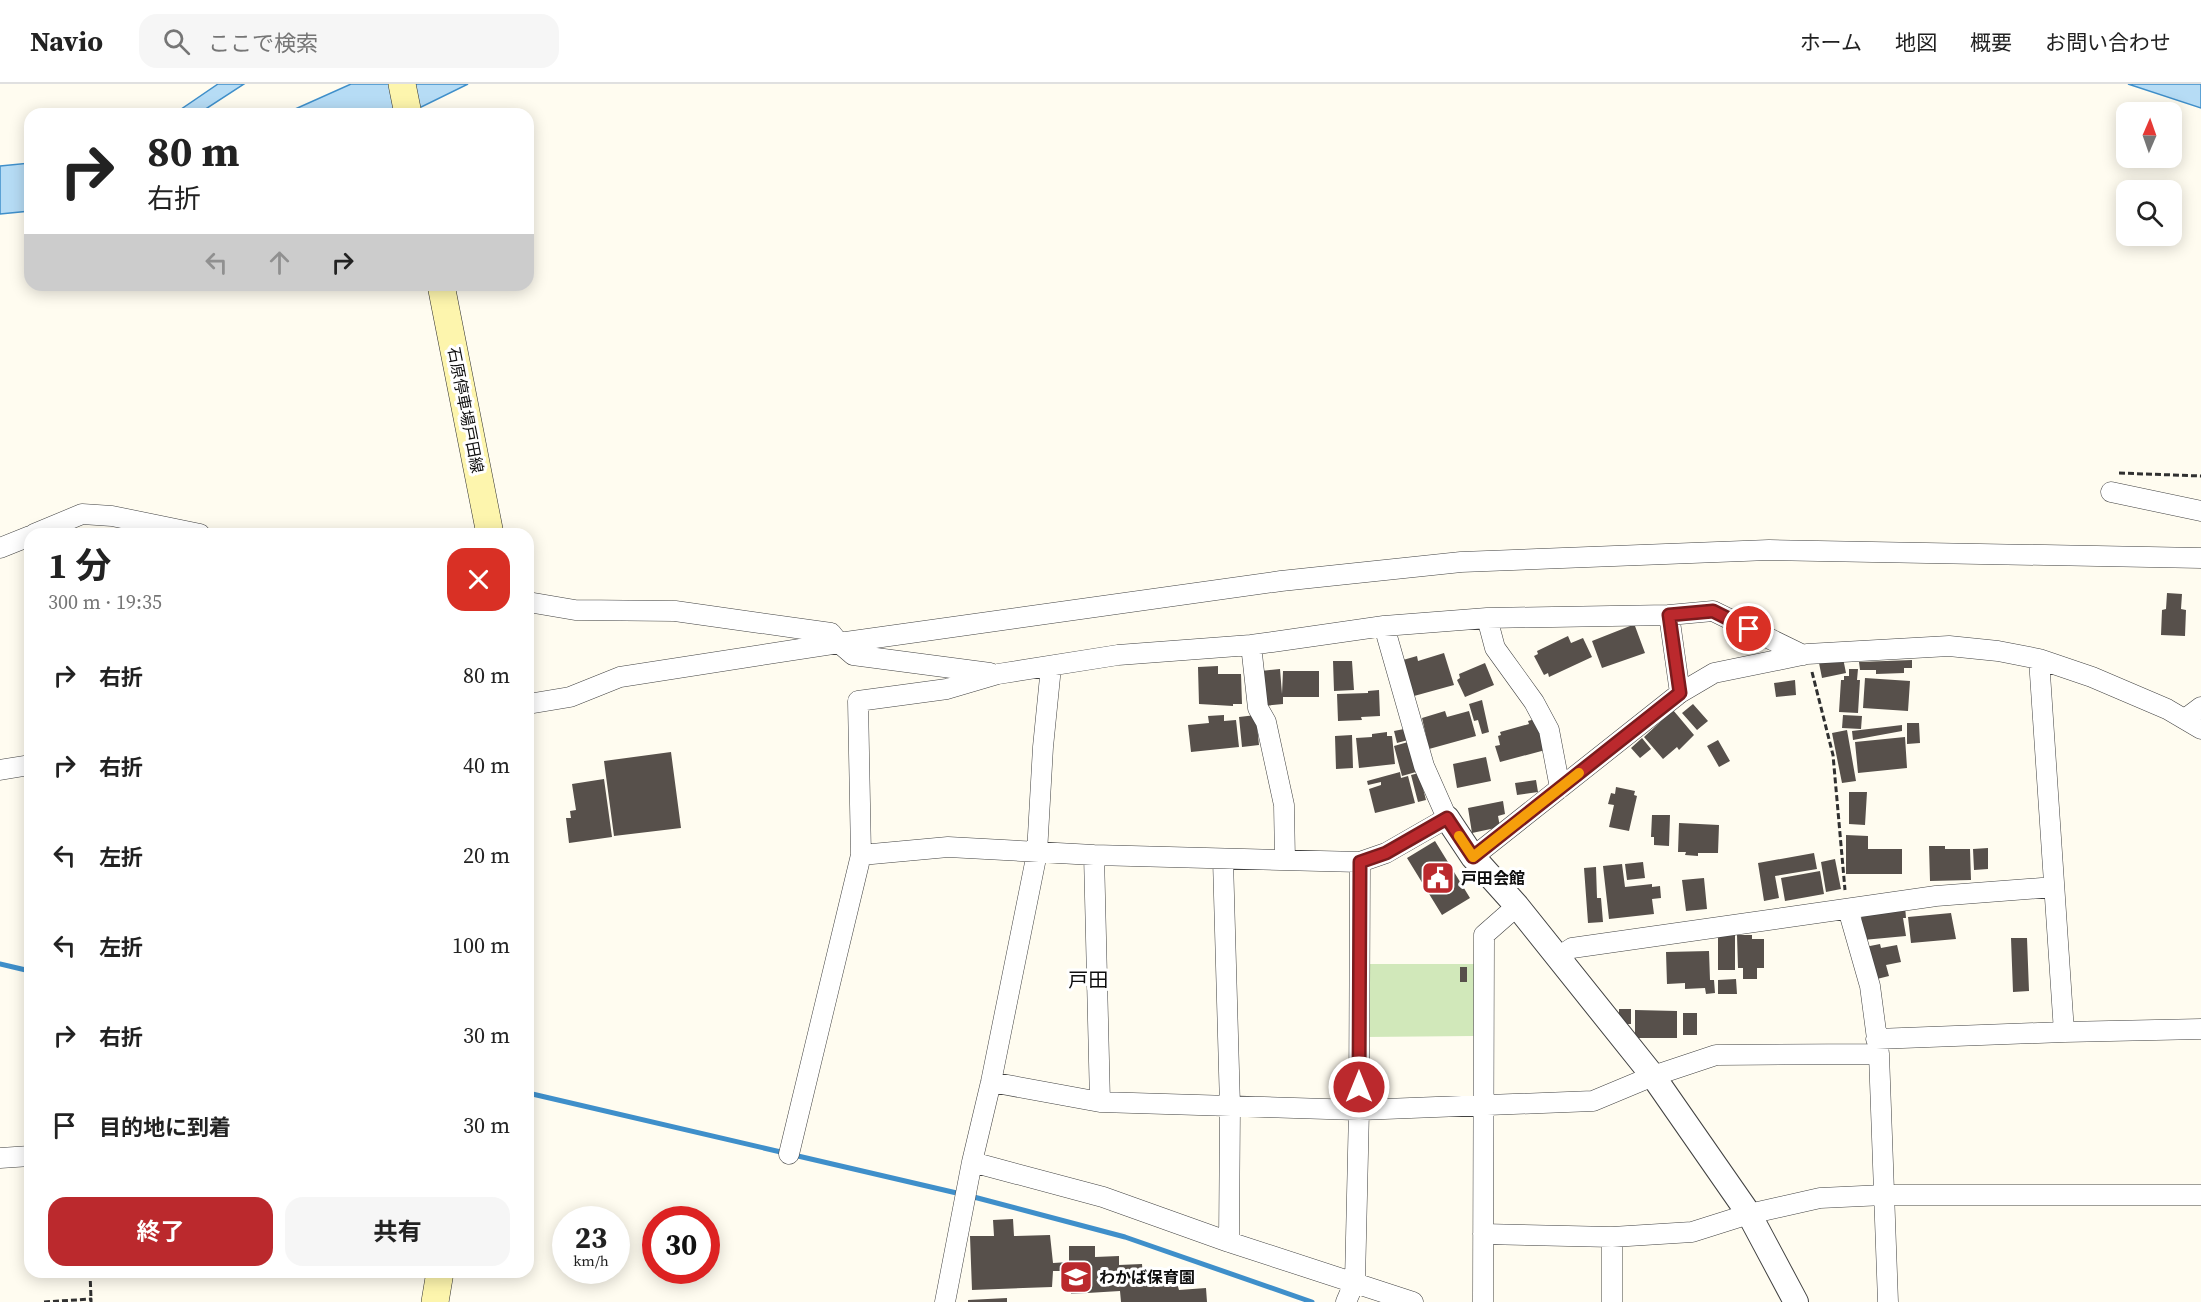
<!DOCTYPE html>
<html lang="ja">
<meta charset="utf-8">
<style>
body{margin:0;font-family:"Source Serif 4","Noto Sans JP",serif;background:#f6f6f6;color:#222;height:100vh;display:flex;flex-direction:column;font-size:22px;white-space:nowrap}
*{box-sizing:border-box;margin:0}
p{font-size:20px;color:#767676}
.icon{flex:none;width:33px;height:33px;fill:none;stroke:currentColor;stroke-width:2;stroke-linecap:round;stroke-linejoin:round}
.map{position:relative;flex:1;overflow:hidden}
.details{position:absolute;left:24px;top:444px;width:510px;height:750px;display:flex;flex-direction:column;background:#fff;border-radius:18px;box-shadow:0 3px 15px #0003}
.details>*{flex:none}
.hud{position:absolute;left:24px;top:24px;width:510px;height:183px;border-radius:18px;box-shadow:0 3px 15px #0003;background:#fff;color:#222;overflow:hidden}
.needle{width:39px;rotate:2deg}
.controls{position:absolute;left:2116px;top:18px;display:grid;gap:12px}
.controls a{display:grid;place-items:center;width:66px;height:66px;border-radius:12px;background:#fff;box-shadow:0 3px 15px #0003;font-size:30px}
.speed{position:absolute;left:552px;top:1122px;display:flex;gap:12px;font-size:30px;font-weight:700;text-align:center}
.speed>*{display:grid;place-content:center;width:78px;height:78px;border-radius:50%;background:#fff;box-shadow:0 3px 15px #0003;line-height:1}
.speed small{font-size:15px;font-weight:400}
.speed .limit{border:9px solid #d22;background:#fff;color:#111}
.pin{position:absolute;display:grid;place-items:center;width:51px;height:51px;color:#fff;margin:-26px;border:3px solid #fff;border-radius:50%;box-shadow:0 2px 6px #0007}
.me{position:absolute;width:66px;margin:-33px;rotate:0deg;stroke-linejoin:round;filter:drop-shadow(0 0 4px #0008)}
.turn{display:flex;align-items:center;gap:21px;height:126px;padding:0 24px;font-size:27px}
.turn .icon{width:78px;height:78px;stroke-width:2.5}
.turn b{display:block;font-size:42px;line-height:51px}
.lanes{display:flex;align-items:center;height:57px;padding:0 24px;background:#0003;justify-content:center;gap:30px;direction:ltr}
.lanes .off{opacity:.35}
.round{display:grid;place-items:center;flex:none;width:63px;height:63px;border-radius:18px;background:#f6f6f6}
.overview{display:flex;align-items:center;justify-content:space-between;height:102px;padding:0 24px}
h1{font-size:36px;font-weight:700;line-height:45px}
.button{display:flex;gap:12px;margin-top:auto;padding:12px 24px}
.button a{flex:1;height:69px;border-radius:18px;background:#bb292d;color:#fff;font-size:24px;font-weight:700;line-height:69px;text-align:center}
.button a+a{background:#f6f6f6;color:#222}
ul{padding:0;list-style:none}
li{display:flex;align-items:center;gap:18px;height:90px;padding:0 24px}
li div{flex:1}
li b{display:block;font-size:22px}
li em{font-style:normal}
header{display:flex;align-items:center;gap:36px;box-sizing:border-box;height:84px;padding:0 30px;background:#fff;border-bottom:2px solid #e0e0e0}
header strong{font-size:28px}
nav{display:flex;gap:33px;margin-inline-start:auto;font-size:21px}
.search{width:420px;height:54px;background:#f6f6f6;display:flex;align-items:center;gap:15px;box-sizing:border-box;padding:0 21px;border-radius:18px;color:#767676;font-size:22px}
.map>svg:first-child{display:block}
.green{fill:#d1e8ba}
.water{fill:#b6dcf5;stroke:#3f8fca;stroke-width:1.5}
.lines{fill:none;stroke-linecap:round;stroke-linejoin:round}
.stream{stroke:#3f8fca;stroke-width:5}
.building{fill:#57504b}
.minor-casing{stroke:#414141;stroke-width:21}
.tertiary-casing{stroke:#414141;stroke-width:26}
.secondary-casing{stroke:#303030;stroke-width:28}
.path{stroke:#303030;stroke-width:3;stroke-dasharray:6 3;stroke-linecap:butt}
.minor{stroke:#fff;stroke-width:20}
.tertiary{stroke:#fff;stroke-width:24}
.secondary{stroke:#fdf5ad;stroke-width:27}
.route-casing{stroke:#7a1b1d;stroke-width:15}
.route{stroke:#bb292d;stroke-width:10}
.slow{stroke:#f59e0b;stroke-width:10}
.labels{text-anchor:middle;stroke-width:6;stroke-linejoin:round;paint-order:stroke}
.street-label{font-size:16px;fill:#0e0e0e;stroke:#fff}
.poi-label{font-size:16px;font-weight:bold;fill:#0e0e0e;stroke:#fff;text-anchor:start}
.quarter-label{font-size:20px;fill:#0e0e0e;stroke:#fff}
</style>
<header>
<strong>Navio</strong>
<div class="search"><svg class="icon" aria-label="search" viewBox="0 0 24 24"><circle cx="10" cy="10" r="6"/><path d="M15 15l6 6"/></svg>ここで検索</div>
<nav><a>ホーム</a><a>地図</a><a>概要</a><a>お問い合わせ</a></nav>
</header>
<div class="map">
<svg width="2201" height="1218" viewBox="0 0 2201 1218">
<rect width="100%" height="100%" fill="#fffcf0"/>
<path class="green" d="M1366,880H1474V952L1366,953Z"/>
<path class="water" d="M218,0H244L198,30H174Z
M351,0H468L407,30H271L293,26Z
M2128,0H2201V24Z
M30,79V127L0,130V82Z"/>
<g class="lines">
<path class="stream" d="M0,880L30,887
M528,1009L961,1110
M970,1112L1125,1153L1312,1218"/>
</g>
<path class="building" d="M2167,509L2182,510L2181,525L2186,526L2185,552L2161,551L2162,526L2166,525Z
M1630,542H1635L1645,569L1602,584L1592,557Z
M1568,552L1571,559L1583,554L1592,573L1549,593L1548,589L1544,591L1534,572L1538,570L1537,567Z
M1444,569L1454,601L1414,612L1403,576L1417,572L1418,577Z
M1843,574L1846,589L1822,594L1819,579Z
M1912,576V584H1904V589L1876,590V586H1860L1859,578Z
M1333,577H1352L1354,606L1334,607Z
M1485,579L1494,601L1465,613L1457,596L1460,594L1459,590Z
M1218,582V590H1241L1242,620H1233V622L1199,620L1198,583Z
M1280,585L1282,610L1283,587H1319V613H1283V620L1264,622L1261,587Z
M1849,585H1858L1857,596H1860L1858,629L1839,628L1841,596H1844V592H1849Z
M1865,594L1910,597L1908,627L1863,624Z
M1795,596L1796,611L1776,613L1774,599Z
M1379,606L1380,632L1361,633L1362,636L1338,637L1337,610L1368,609V607Z
M1482,616L1489,648L1482,650L1478,636L1474,637L1469,620Z
M1693,620L1708,637L1697,646L1682,629Z
M1673,626L1694,651L1679,666L1677,663L1663,675L1644,653Z
M1445,627L1447,633L1469,627L1476,652L1429,665L1422,634Z
M1224,631V637L1236,636L1239,663L1191,668L1188,641L1209,639L1208,632Z
M1256,631L1259,661L1242,663L1239,633Z
M1843,631L1862,632L1861,645L1842,644Z
M1538,634L1549,665L1500,678L1495,662L1500,661L1498,652L1501,651L1500,648L1529,640L1528,637Z
M1907,639H1919L1920,659L1907,660Z
M1902,641V647L1853,656L1852,647Z
M1404,645L1408,656L1397,659L1394,647Z
M1847,646L1856,697L1842,699L1832,649Z
M1387,648V652H1392L1395,680L1359,684L1356,654L1372,653V650Z
M1352,651L1353,684L1336,685L1335,652Z
M1905,653L1907,684L1858,689L1855,658Z
M1642,654L1651,665L1640,674L1631,664Z
M1718,656L1730,677L1719,683L1707,662Z
M1408,658L1416,688L1402,692L1394,662Z
M671,668L681,744L614,752L604,677Z
M1486,673L1491,697L1457,704L1453,680Z
M1400,688L1401,694L1408,692L1415,719L1375,729L1369,705L1381,701V698L1368,701L1367,697Z
M1419,689L1426,716L1418,718L1411,691Z
M604,695L612,753L569,759L566,734H571L570,727L576,726L572,700Z
M1536,696L1538,708L1517,711L1515,699Z
M1616,703L1635,707L1634,711L1637,712L1629,747L1609,743L1614,721L1608,720L1611,709L1615,710Z
M1849,708H1867L1865,741L1849,740Z
M1503,717L1505,730L1498,732L1500,743L1472,749L1468,724Z
M1652,731H1670L1669,762L1654,761V753H1651Z
M1679,739L1719,741L1718,769H1698V772L1685,771L1686,768H1678Z
M1846,751L1868,752V765H1902V790H1846Z
M1435,757L1470,814L1442,831L1407,774Z
M1929,762H1945V765H1970L1971,796L1930,797Z
M1988,764V785L1974,786L1973,765Z
M1814,769L1817,785L1775,792L1779,814L1764,817L1758,779Z
M1835,775L1841,805L1826,808L1821,778Z
M1643,778L1645,794L1627,796L1625,780Z
M1622,780L1625,803L1652,800V803L1660,802L1661,814L1652,815L1654,830L1609,835L1603,782Z
M1596,783L1597,814H1601L1603,838L1588,839L1584,784Z
M1820,787L1824,810L1785,817L1781,794Z
M1704,794L1707,825L1686,827L1682,796Z
M1905,822L1906,834H1903L1906,852L1863,856L1861,830Z
M1951,829L1956,855L1911,859L1908,833Z
M1718,847H1735V886H1718Z
M1737,851H1752V855H1764V884H1757V895H1743V884H1738Z
M2011,854H2027L2029,907L2013,908Z
M1880,860L1881,864L1897,861L1901,878L1886,881L1889,892L1873,896L1865,863Z
M1709,867L1710,896H1714L1715,909L1706,910L1705,904L1685,905V899L1667,900L1666,868Z
M1460,883H1467V898H1460Z
M1736,895L1737,910H1718V896Z
M1619,925H1631V940H1619Z
M1635,926L1677,927V954H1635Z
M1683,929H1697V951H1683Z
M1013,1135L1014,1152L1050,1151L1053,1179L1069,1178V1162H1095V1173L1119,1172V1181L1142,1180L1143,1194L1175,1193L1179,1206L1206,1204L1207,1218H1121L1120,1207L1071,1210V1187H1053L1052,1203L972,1206L970,1152H994L993,1136Z
M1007,1214V1218H968V1216Z"/>
<g class="lines">
<g class="minor-casing">
<path id="minor" d="M2111,408L2201,427
M34,450L82,430L112,432L200,450
M0,464L30,452
M528,518L575,526L675,527L831,549L839,559L853,571L990,589
M1669,531L1680,609
M1487,534L1495,564L1534,618L1549,646L1560,704
M1251,561L1258,624L1266,638L1284,721L1285,776
M2039,575L2064,948
M528,620L570,613L620,593L839,559L1281,497L1461,478L1769,466L2201,474
M2185,635L2201,623
M0,686L30,681
M861,771L948,763L1094,771L1360,778L1386,769L1447,734L1424,682L1384,542
M1094,771L1100,1018
M1473,773L1680,609L1714,589L1807,570L1949,562L1998,567L2039,575L2092,593L2167,625L2201,645
M1223,776L1230,1022L1229,1158
M1848,825L1870,902L1879,970L1888,1218
M1558,873L1572,864L1936,812L2054,803
M1876,955L2064,948L2201,945
M991,998L1100,1018L1359,1026L1593,1017L1653,992L1716,971L1879,970
M789,1070L861,771L858,617L947,605L998,590L1118,571L1251,561L1384,542L1487,534L1669,531L1713,527L1803,571
M0,1074L30,1072
M972,1078L1103,1113L1229,1158L1413,1218
M1483,1150L1612,1153L1692,1148L1749,1130L1820,1114L1884,1111H2201
M945,1218L972,1078L991,998L1037,769L1043,663L1051,583
M1346,1218L1355,1197L1359,1026L1360,778
M1483,1218L1484,851L1517,822
M1612,1218V1153"/>
</g>
<g class="tertiary-casing">
<path id="tertiary" d="M1447,734L1473,773L1517,822L1653,992L1749,1130L1796,1218"/>
</g>
<g class="secondary-casing">
<path id="secondary" d="M402,0L408,30
M441,201L490,450
M435,1218L440,1188"/>
</g>
<path class="path" d="M2119,389L2201,392
M1812,588L1833,671L1845,806
M90,1188L91,1215
M44,1218L91,1215V1218"/>
<use href="#minor" class="minor"/>
<use href="#tertiary" class="tertiary"/>
<use href="#secondary" class="secondary"/>
</g>
<g class="lines">
<g class="route-casing">
<path id="route" d="M1359,1003L1360,778L1386,769L1447,734L1473,773L1680,609L1669,531L1713,527L1749,545"/>
</g>
<use href="#route" class="route"/>
<path class="slow" d="M1459,752L1473,773L1579,689"/>
</g>
<defs>
<g id="civic-square" transform="scale(1.725)"><rect x="-9" y="-9" width="18" height="18" rx="4" fill="#bb292d" stroke="#fff"/><path d="M-.6-6.5H3V-4.5H.6V-3L4-1V1h2V6H-6V1h2V-1L-.6-3ZM-1.2 2.5V6h2.4V2.5Z" fill="#fff"/></g>
<g id="school-square" transform="scale(1.725)"><rect x="-9" y="-9" width="18" height="18" rx="4" fill="#bb292d" stroke="#fff"/><path d="M0-5L7-2L0 1L-7-2ZM-4 1L0 2.5L4 1V4Q0 6-4 4Z" fill="#fff"/></g>
</defs>
<g fill-rule="evenodd">
<use href="#civic-square" x="1438" y="794"/>
<use href="#school-square" x="1076" y="1193"/>
</g>
<g class="labels">
<g class="street-label">
<text transform="translate(466 326) rotate(79)" y="6">石原停車場戸田線</text>
</g>
<g class="poi-label">
<text x="1461" y="800">戸田会館</text>
<text x="1099" y="1199">わかば保育園</text>
</g>
<g class="quarter-label">
<text x="1088" y="903">戸田</text>
</g>
</g>
</svg>
<div class="controls">
<a><svg class="needle" viewBox="-14 -14 28 28"><path d="M0-13l5 13h-10z" fill="#e53935"/><path d="M0 13l5-13h-10z" fill="#767676"/></svg></a>
<a><svg class="icon" aria-label="search" viewBox="0 0 24 24"><circle cx="10" cy="10" r="6"/><path d="M15 15l6 6"/></svg></a>
</div>
<div class="speed"><div>23<small>km/h</small></div><div class="limit">30</div></div>
<div class="pin" style="left:1749px;top:545px;background:#d93025"><svg class="icon" aria-label="arrive" viewBox="0 0 24 24"><path d="M6 21V4h12l-3 4 3 4H6"/></svg></div>
<svg class="me" style="left:1359px;top:1003px" viewBox="-20 -20 40 40"><circle r="17" fill="#bb292d" stroke="#fff" stroke-width="3"/><path d="M0-11L8 9 0 5-8 9z" fill="#fff"/></svg>
<div class="hud">
<div class="turn"><svg class="icon" aria-label="right" viewBox="0 0 24 24"><path d="M7 20v-9h11M14 6l5 5-5 5"/></svg><div><b>80 m</b>右折</div></div>
<div class="lanes"><svg class="icon off" aria-label="left" viewBox="0 0 24 24"><path d="M17 20v-9H6M10 6l-5 5 5 5"/></svg><svg class="icon off" aria-label="ahead" viewBox="0 0 24 24"><path d="M12 20V5M6 11l6-6 6 6"/></svg><svg class="icon" aria-label="right" viewBox="0 0 24 24"><path d="M7 20v-9h11M14 6l5 5-5 5"/></svg></div>
</div>
<section class="details">
<div class="overview"><div><h1>1 分</h1><p>300 m · 19:35</p></div><a class="round" style="background:#d93025;color:#fff"><svg class="icon" aria-label="close" viewBox="0 0 24 24"><path d="M6 6l12 12M18 6L6 18"/></svg></a></div>
<ul>
<li><svg class="icon" aria-label="right" viewBox="0 0 24 24"><path d="M7 20v-9h11M14 6l5 5-5 5"/></svg><div><b>右折</b></div><em>80 m</em></li>
<li><svg class="icon" aria-label="right" viewBox="0 0 24 24"><path d="M7 20v-9h11M14 6l5 5-5 5"/></svg><div><b>右折</b></div><em>40 m</em></li>
<li><svg class="icon" aria-label="left" viewBox="0 0 24 24"><path d="M17 20v-9H6M10 6l-5 5 5 5"/></svg><div><b>左折</b></div><em>20 m</em></li>
<li><svg class="icon" aria-label="left" viewBox="0 0 24 24"><path d="M17 20v-9H6M10 6l-5 5 5 5"/></svg><div><b>左折</b></div><em>100 m</em></li>
<li><svg class="icon" aria-label="right" viewBox="0 0 24 24"><path d="M7 20v-9h11M14 6l5 5-5 5"/></svg><div><b>右折</b></div><em>30 m</em></li>
<li><svg class="icon" aria-label="arrive" viewBox="0 0 24 24"><path d="M6 21V4h12l-3 4 3 4H6"/></svg><div><b>目的地に到着</b></div><em>30 m</em></li>
</ul>
<div class="button"><a>終了</a><a>共有</a></div>
</section>
</div>
